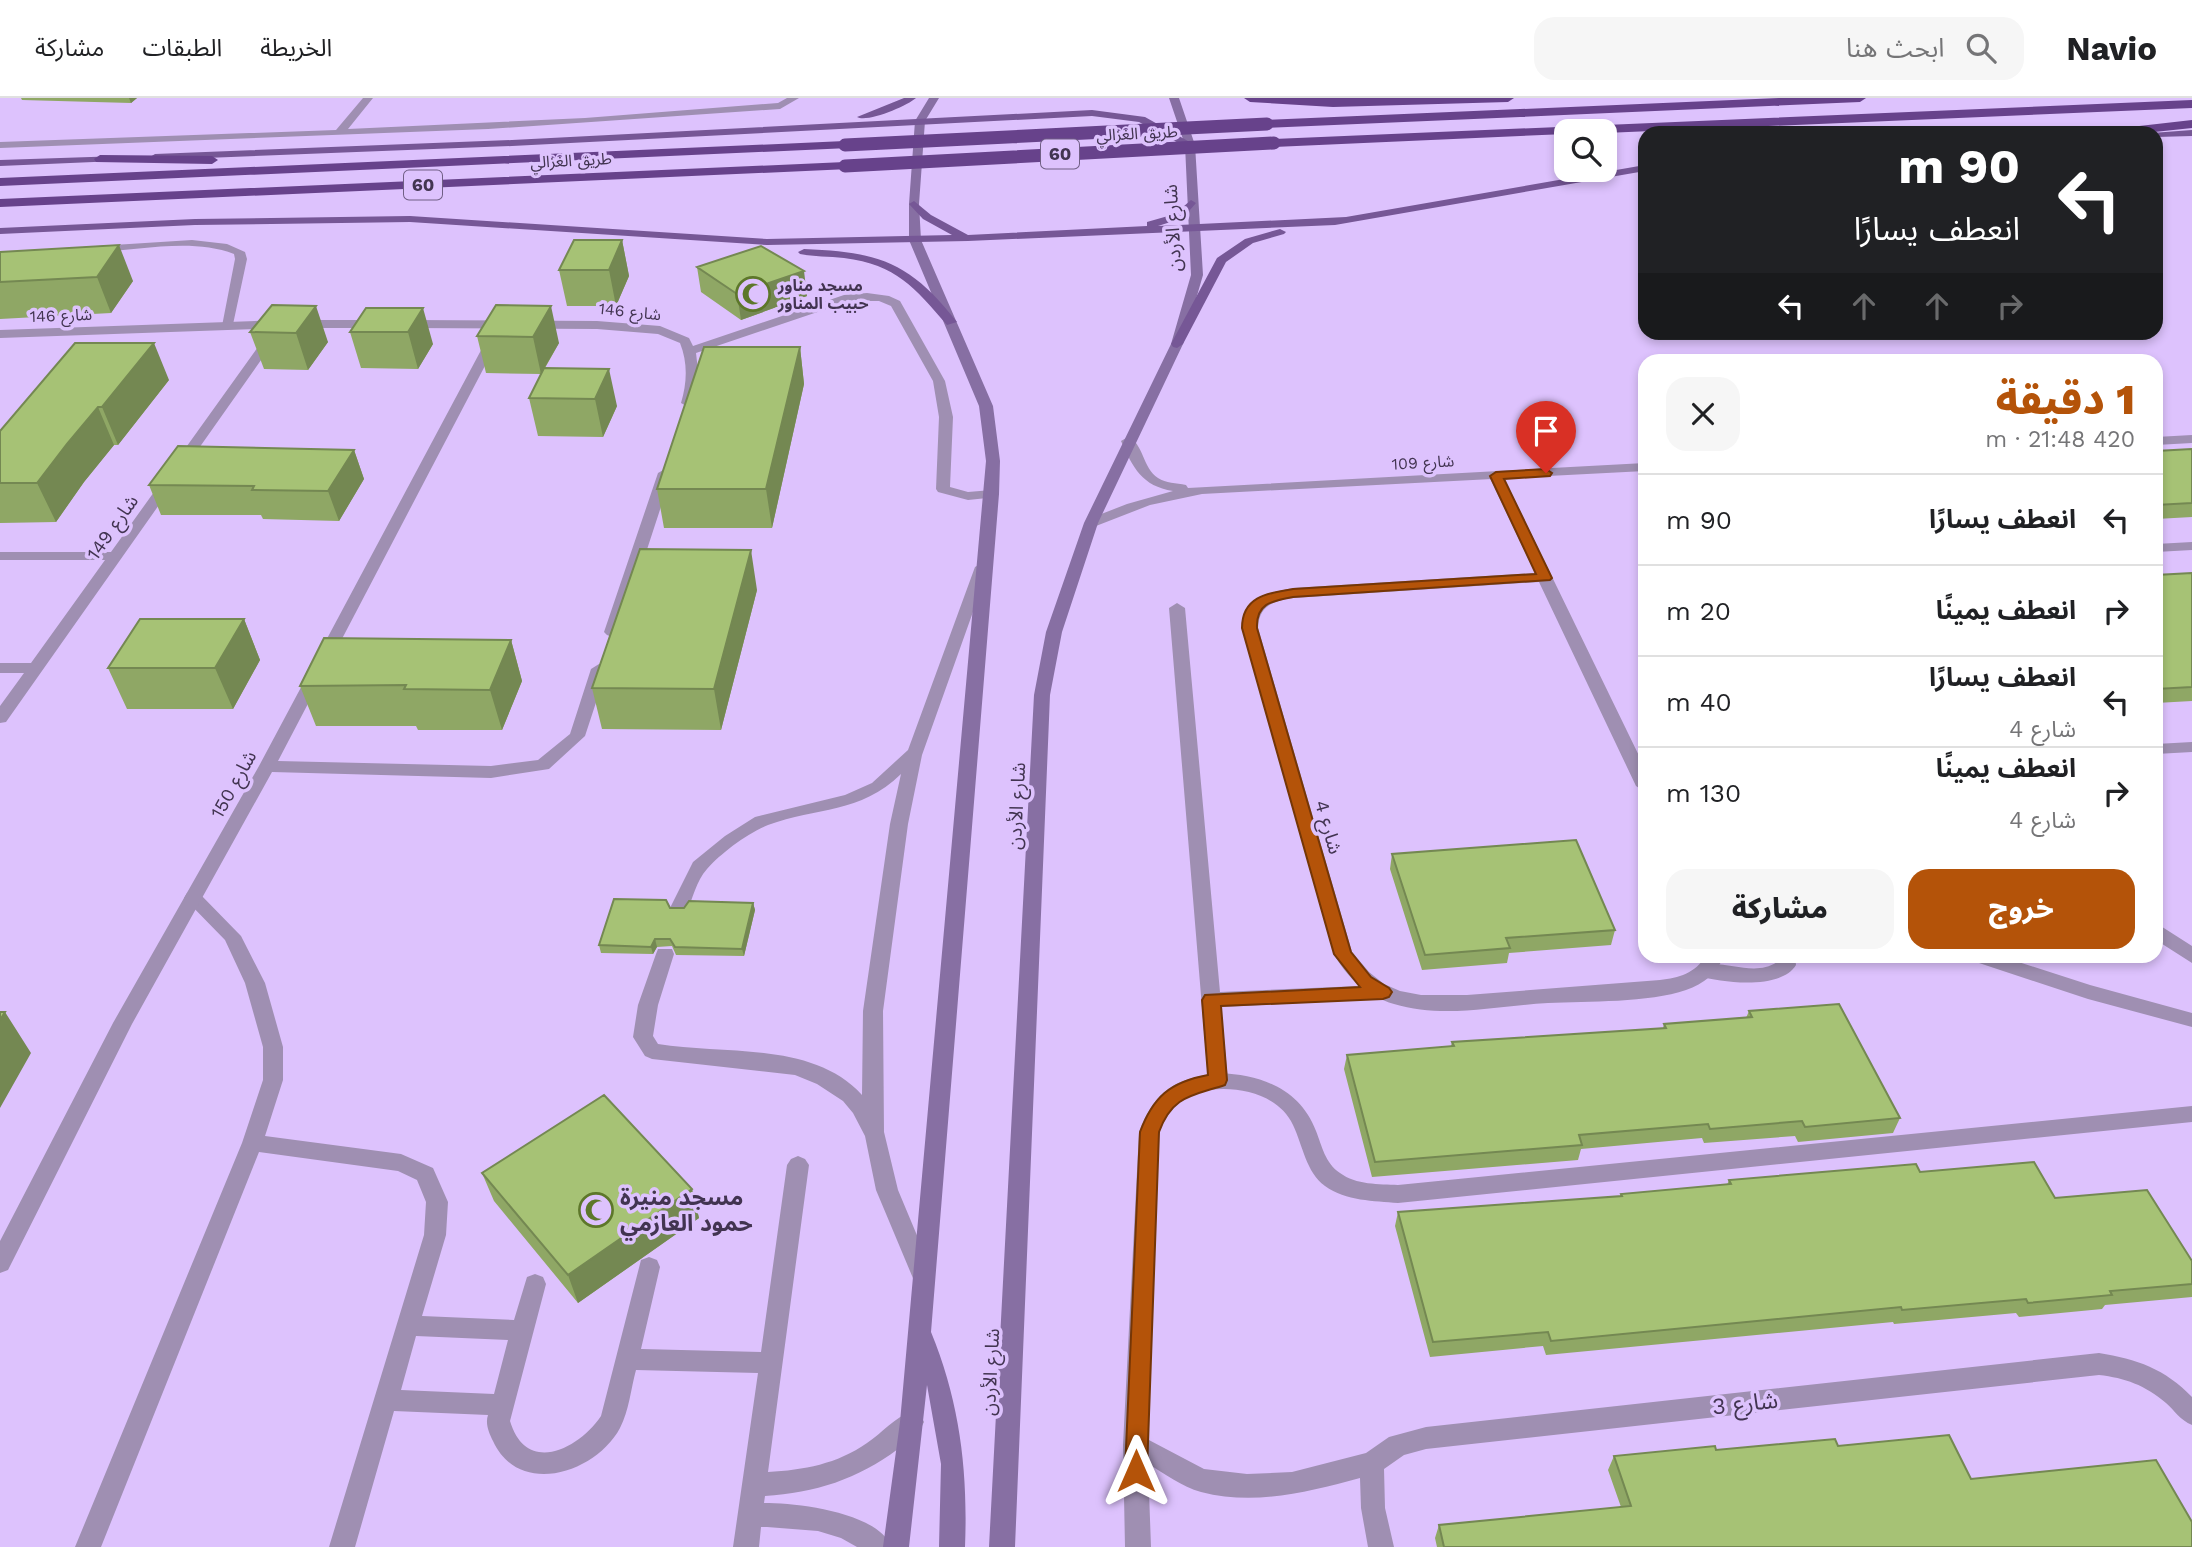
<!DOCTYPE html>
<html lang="ar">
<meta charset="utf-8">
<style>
body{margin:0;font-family:"Work Sans","Noto Sans Arabic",sans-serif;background:#f6f6f6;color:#202124;direction:rtl;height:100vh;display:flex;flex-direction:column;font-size:26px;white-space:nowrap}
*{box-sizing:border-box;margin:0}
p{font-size:23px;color:#757577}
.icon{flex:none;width:38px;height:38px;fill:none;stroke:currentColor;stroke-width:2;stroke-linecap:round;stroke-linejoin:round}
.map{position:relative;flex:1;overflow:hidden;direction:ltr}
.details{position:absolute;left:1638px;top:256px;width:525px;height:609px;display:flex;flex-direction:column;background:#fff;border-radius:21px;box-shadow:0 4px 10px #0003;direction:rtl}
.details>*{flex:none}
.banner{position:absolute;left:1638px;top:28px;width:525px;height:214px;border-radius:21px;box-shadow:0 4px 10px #0003;direction:rtl;background:#202124;color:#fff;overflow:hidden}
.tools{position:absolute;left:1554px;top:21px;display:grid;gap:14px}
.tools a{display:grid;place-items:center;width:63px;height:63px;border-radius:14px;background:#fff;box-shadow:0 4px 10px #0003;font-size:35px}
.pin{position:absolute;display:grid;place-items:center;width:60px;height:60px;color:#fff;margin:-72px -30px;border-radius:50% 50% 50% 0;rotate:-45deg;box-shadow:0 0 7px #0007}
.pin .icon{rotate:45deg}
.me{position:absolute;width:77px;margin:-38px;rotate:0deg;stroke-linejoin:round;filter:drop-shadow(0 0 5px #0008)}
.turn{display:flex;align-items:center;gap:24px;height:147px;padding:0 28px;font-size:32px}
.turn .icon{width:91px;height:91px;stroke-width:2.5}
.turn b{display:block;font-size:49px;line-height:60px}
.lanes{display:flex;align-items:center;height:66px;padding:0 28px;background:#0003;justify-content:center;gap:35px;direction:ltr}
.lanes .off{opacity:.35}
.round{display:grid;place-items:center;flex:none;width:74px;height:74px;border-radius:21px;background:#f6f6f6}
.summary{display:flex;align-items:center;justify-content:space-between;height:119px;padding:0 28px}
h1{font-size:42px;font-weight:800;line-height:52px;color:#b45309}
.cta{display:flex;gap:14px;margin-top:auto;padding:14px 28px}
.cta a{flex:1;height:80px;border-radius:21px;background:#b45309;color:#fff;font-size:28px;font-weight:800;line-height:80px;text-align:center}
.cta a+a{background:#f6f6f6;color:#202124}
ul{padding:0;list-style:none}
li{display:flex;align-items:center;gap:21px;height:91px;padding:0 28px;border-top:2px solid #e0e0e0}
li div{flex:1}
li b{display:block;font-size:26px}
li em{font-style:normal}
header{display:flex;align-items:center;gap:42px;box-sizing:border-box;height:98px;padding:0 35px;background:#fff;border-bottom:2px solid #e0e0e0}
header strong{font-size:33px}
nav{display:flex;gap:38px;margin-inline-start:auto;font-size:24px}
.search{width:490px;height:63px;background:#f6f6f6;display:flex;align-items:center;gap:18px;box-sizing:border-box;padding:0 24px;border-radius:21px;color:#757577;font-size:26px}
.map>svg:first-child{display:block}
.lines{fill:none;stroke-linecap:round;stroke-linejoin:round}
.service{fill:#9f8fb2;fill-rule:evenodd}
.minor{fill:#9f8fb2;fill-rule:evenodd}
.tertiary{fill:#9f8fb2;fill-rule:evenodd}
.secondary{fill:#876fa3;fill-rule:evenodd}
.primary{fill:#765796;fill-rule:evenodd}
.motorway{fill:#67428b;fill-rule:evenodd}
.motorway-bridge{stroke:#67428b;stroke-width:13}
.wall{fill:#8fa765}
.shaded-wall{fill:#748852}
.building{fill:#a6c275;stroke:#748852;stroke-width:2}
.route{fill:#b45309;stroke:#753606;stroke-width:2}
.labels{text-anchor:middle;stroke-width:7;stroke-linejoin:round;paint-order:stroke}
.far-street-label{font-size:16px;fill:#423451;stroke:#ddc2fd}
.far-poi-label{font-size:16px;font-weight:bold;fill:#423451;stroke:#ddc2fd;text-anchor:start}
.shield{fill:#ddc2fd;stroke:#705f85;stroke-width:2}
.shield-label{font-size:18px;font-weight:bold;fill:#423451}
.street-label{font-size:19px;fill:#423451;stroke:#ddc2fd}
.near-poi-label{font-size:23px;font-weight:bold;fill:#423451;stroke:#ddc2fd;text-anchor:start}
.near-street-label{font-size:23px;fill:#423451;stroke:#ddc2fd}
</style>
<header>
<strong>Navio</strong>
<div class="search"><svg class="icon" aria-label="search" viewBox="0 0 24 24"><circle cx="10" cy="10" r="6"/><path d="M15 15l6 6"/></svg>ابحث هنا</div>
<nav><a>الخريطة</a><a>الطبقات</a><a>مشاركة</a></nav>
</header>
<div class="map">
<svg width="2192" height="1449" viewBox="0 0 2192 1449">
<rect width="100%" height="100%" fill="#ddc2fd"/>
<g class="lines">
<path class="service" d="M363,0H373L348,31L585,20L778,5L787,0H799L780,11L488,31L0,50V44L336,32Z
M192,142L227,146L245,154L247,161L232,231L222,228L235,161L234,156C193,140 140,152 98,154L92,151L98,148Z
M982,465L989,469L922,657L908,726L883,913L884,1034L898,1092L934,1178L931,1185L923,1188L915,1185L876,1092L865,1038L853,1015L843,1003L817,986L795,977L652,961L645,958L633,939L638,907L656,856L658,851H672L674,856L658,907L653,938L658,946C724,957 813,943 862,997L863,913L890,726L901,676C860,716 817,709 768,727C748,735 721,755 707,771C696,783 693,801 686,815H672L670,810L693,764L725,738L755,719L845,697L872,685L908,652L975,469Z
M1177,505L1185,510L1220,894L1383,887L1390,889L1393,894L1390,899L1383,901L1221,909L1228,982L1225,988L1218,990L1211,988L1208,982L1169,510Z
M193,793L199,795L241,838L265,885L283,949V982L265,1038L401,1056L433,1070L448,1104L446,1137L422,1218L514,1222L527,1179L535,1176L543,1179L546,1186L510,1323C526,1377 578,1352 601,1318L641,1162L649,1159L657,1162L660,1169L641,1251L761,1254L787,1067L791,1061L798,1058L805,1061L809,1067L768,1374C804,1372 837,1366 867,1345C882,1335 895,1319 912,1313L920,1316L924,1324C919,1336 908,1343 898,1351C858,1381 815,1395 765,1398L764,1405C798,1405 877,1414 892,1449H857L841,1440L818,1433L767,1429H761L759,1449H733L758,1275L636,1272C631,1290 629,1313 620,1330C596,1375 519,1400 493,1343C489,1335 485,1326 488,1317L394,1313L355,1449H329L424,1137L426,1104L417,1082L398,1073L259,1054L101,1449H75L242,1045L263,982V949L245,885L225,842L184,800L187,795ZM416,1238L508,1242L494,1296L401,1292Z
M2156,825L2192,848V865L2156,842Z
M1777,858H1795L1796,867C1781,892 1723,885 1699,878L1696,873L1699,868C1724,860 1753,880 1777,864Z
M1971,858H2000L2090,887L2192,915V929L2088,901L1973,863Z"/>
<path class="minor" d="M867,195L889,198L900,203L945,283L953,319L950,389L968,394L992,392L999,396L997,399L968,402L938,394L936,391L939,319L933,283L891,208L879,203H850L696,255L699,281L695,305L688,309L681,305C687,285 688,265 680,245L658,236L597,231L406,230L400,226L406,222L597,223L660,228L689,240L693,248L844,197Z
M281,222H378L384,226L378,230H281L0,240V232Z
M272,234L278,238L6,624L0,625V608L24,575H0V565H31L105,462H0V454H111L268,235Z
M493,237L499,241L278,663L491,668L538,662L570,636L591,571L599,566L607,571L585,638L549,671L491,680L272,674L132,926L8,1172L0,1175V1143L113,925L259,668L487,241Z
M665,371L672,375L620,534L612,539L607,537L604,534L658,375Z
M1496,374L1503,378L1645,670V694L1636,688L1539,484L1293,500C1273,503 1259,507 1258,530L1352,854L1369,874L1384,886L1400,893L1421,897H1467L1660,882C1679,880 1695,875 1706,858H1724C1717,875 1704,886 1686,892C1649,905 1588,903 1548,905C1497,908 1443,921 1394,906C1367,898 1347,880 1334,856L1242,530C1244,500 1267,495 1293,490L1535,475L1489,378Z
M2192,444V452L2156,454V446Z
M2192,644V654L2156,656V646Z
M1220,975C1262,977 1300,991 1316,1033C1322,1048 1325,1065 1340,1075C1356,1087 1379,1086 1398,1087L2192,1008V1024L1398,1105C1374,1103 1346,1103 1325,1088C1306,1074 1303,1048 1293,1027C1279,997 1240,988 1210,992C1184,995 1169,1011 1159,1034L1147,1341L1204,1371L1247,1376L1292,1374L1366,1355L1389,1339L1426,1329L2099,1255C2137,1261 2165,1271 2192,1299V1327C2180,1322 2175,1313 2166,1305C2145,1287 2125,1280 2099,1277L1426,1351L1404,1357L1384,1371L1385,1410L1394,1449H1368L1361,1410L1360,1380C1308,1394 1255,1408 1201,1394C1182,1389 1164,1375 1148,1366L1151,1449H1125L1123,1347L1139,1034C1155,992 1175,980 1220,975Z"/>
<path class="tertiary" d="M2192,337V345L2156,347V339Z
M1128,339C1143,344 1143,371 1158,380C1166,385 1176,385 1186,387L1188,390L1645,365V373L1202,396L1150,407L1096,428H1086V422L1127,406L1173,393C1142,388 1133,370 1121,343Z"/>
<path class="secondary" d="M929,0H939L925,23L919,106L921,142L993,308L1000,363L999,396L931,1234C960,1305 968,1373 965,1449H939L941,1366L927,1287L909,1449H883L900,1324L986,363L979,308L909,142V106L915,23Z
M1169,0H1179L1195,47L1203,177L1183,246L1098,425L1062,534L1050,597L1015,1449H989L1034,597L1046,534L1084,425L1171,246L1191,177L1185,47Z"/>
<path class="primary" d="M904,0H916C907,8 867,25 857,19Z
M1092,12L1145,19L1195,47L1186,49L1139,24L1092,18L512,48L155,62L150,59L155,56L512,42Z
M2192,32V38L2156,39V35H2152Z
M121,58L122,60L117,63L0,68V62Z
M1645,67V73L1335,127L968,143L767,147L410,124L195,127L0,136V130L195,121L410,118L767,141L952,137L923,121L909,106L914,103L931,117L968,137L1147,128V124L1175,116L1191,102L1196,105L1183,120L1158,128L1346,119Z
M1280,131L1286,134L1284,136L1253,145L1226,164L1183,246L1177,250L1173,249L1171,246L1217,160L1245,141Z
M804,151C879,154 910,164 957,224L947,227C914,189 897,167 844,160C829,158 814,159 800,156L798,154Z"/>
<path class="motorway" d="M1244,0H1514L1508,4L1333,9L1250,4Z
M1779,0H1866L1860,4L1267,30L1261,26L1267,22Z
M2192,2V10L1605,35L1566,33V36L1274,49L1268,45L1274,41Z
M2192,22V30L2145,35H2107L2113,31Z
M845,43L849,44V50L0,88V80Z
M100,57L212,58L218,62L212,66L96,64L94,61Z
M845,64L849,65V71L0,109V101Z"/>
<path class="motorway-bridge" d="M845,47L1267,26
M845,68L1274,45"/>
</g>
<path class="wall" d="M21,0H137L131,5L22,2Z
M622,142L629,178L616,208H567L559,172Z
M0,154L133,183L111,215L0,221Z
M697,169L807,198L741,222L701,194Z
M272,207L328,244L308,272L264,271L250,234Z
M496,207L559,245L545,270L617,308L603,339L538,338L529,300L541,276L486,275L477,238Z
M366,210L433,246L418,271L361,270L350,234Z
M800,249L804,286L772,430H664L657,391Z
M169,282L118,347H114L84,384L56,424L0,425V333Z
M2192,351V419L2156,421V353Z
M354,352L364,381L339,423L263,421L261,417H161L149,387Z
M2192,475V603L2156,605V477Z
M757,492L721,632L602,631L592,590Z
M244,521L260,562L233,611H127L108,570Z
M511,542L522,583L502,632H418L416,628H316L300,588Z
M1392,756L1615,832L1611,847L1509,855L1507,865L1422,872L1390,771Z
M753,805L755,812L744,858L676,857L672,848L657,849L653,856L601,855L599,847L670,810H684Z
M1749,913L1900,1020L1893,1035L1798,1044L1795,1038L1704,1045L1702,1040L1581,1051L1578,1062L1372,1079L1344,971L1347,957L1451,948L1452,944L1663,930L1664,926L1746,920Z
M1920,1074L2055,1100L2192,1163V1199L2105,1207L2102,1211L2019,1219L2016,1215L1894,1226L1893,1224L1546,1257L1543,1248L1430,1259L1395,1128L1398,1114L1620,1098L1621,1096L1727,1087L1729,1082Z
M482,1075L692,1091L699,1120L578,1205L494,1103Z
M1838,1348L1971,1381L2192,1449H1437L1435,1440L1439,1427L1621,1409L1608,1372L1614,1358L1716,1352Z"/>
<path class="shaded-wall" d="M129,0H137L131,5Z
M622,142L629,178L616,208L609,172Z
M119,147L133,183L111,215L97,179Z
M804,173L807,198L741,222L737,196Z
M316,208L328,244L308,272L296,235Z
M551,208L559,245L541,276L533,239Z
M423,210L433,246L418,271L408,234Z
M154,245L169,282L118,347L102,309Z
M800,249L804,286L772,430L766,391Z
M609,271L617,308L603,339L595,301Z
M98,309L114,347L84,384L56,424L37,385L67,346Z
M354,352L364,381L339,423L328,393Z
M751,452L757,492L721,632L714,591Z
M244,521L260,562L233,611L215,570Z
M511,542L522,583L502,632L490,592Z
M753,805L755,812L744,858L742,851Z
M655,841L657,849L653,856L651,849Z
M5,914L31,955L0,1010V922Z
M692,1091L699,1120L578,1205L568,1177Z"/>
<path class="building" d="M574,142H622L609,172H559Z
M119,147L97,179L0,184V154Z
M761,148L804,173L737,196L697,169Z
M272,207L316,208L296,235L250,234Z
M496,207L551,208L533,239L477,238Z
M366,210H423L408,234H350Z
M75,245H154L102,309H98L67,346L37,385H0V333Z
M704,249H800L766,391H657Z
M544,270L609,271L595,301L529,300Z
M178,348L354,352L328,393L252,392L254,388L149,387Z
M2192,351V405L2156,407V353Z
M640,451L751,452L714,591L592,590Z
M2192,475V589L2156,591V477Z
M140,521H244L215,570H108Z
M324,540L511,542L490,592L404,591L406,587L300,588Z
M1576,742L1615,832L1506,840L1510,850L1425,857L1392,756Z
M614,801L666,802L670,810H684L689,803L753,805L742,851L675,849L670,841H655L651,849L599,847Z
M1839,906L1900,1020L1805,1029L1802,1023L1710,1031L1708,1026L1579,1037L1582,1047L1375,1064L1347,957L1454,948L1452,944L1666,930L1664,926L1752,919L1749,913Z
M0,914H5L0,922Z
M604,997L692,1091L568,1177L482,1075Z
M2034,1064L2055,1100L2147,1092L2192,1163V1186L2110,1193L2112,1197L2028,1205L2026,1201L1902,1212L1901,1209L1551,1243L1548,1234L1433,1244L1398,1114L1622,1098L1621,1096L1731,1086L1729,1082L1916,1066L1920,1074Z
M1949,1337L1971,1381L2156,1362L2192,1424V1449H1444L1439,1427L1631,1408L1614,1358L1715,1348L1716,1352L1835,1341L1838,1348Z"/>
<path class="route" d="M1546,371L1552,375L1550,378L1504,381L1552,480L1550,482L1293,499C1272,503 1256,505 1257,530L1351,854L1371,879L1389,890L1392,894L1389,899L1383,901L1221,908L1227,982L1225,987C1191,998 1172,998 1159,1034L1147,1373L1144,1380L1136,1383L1128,1380L1125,1373L1140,1034C1153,999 1170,984 1208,977L1202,902L1205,897L1360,889L1334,856L1242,530C1242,498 1268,495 1293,491L1536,476L1490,378L1496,374Z"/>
<defs>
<g id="mosque-ring" transform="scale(1.75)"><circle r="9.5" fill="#ddc2fd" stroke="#5d772a" stroke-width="1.5"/><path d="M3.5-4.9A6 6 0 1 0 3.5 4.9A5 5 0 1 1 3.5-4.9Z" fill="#5d772a"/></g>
</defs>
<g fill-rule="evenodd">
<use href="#mosque-ring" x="753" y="196"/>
<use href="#mosque-ring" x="596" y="1112"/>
</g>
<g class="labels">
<g class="far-street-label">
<text transform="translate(1137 35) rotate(-3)" y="6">طريق الغزالي</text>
<text transform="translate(571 62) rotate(-3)" y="6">طريق الغزالي</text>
<text transform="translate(630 213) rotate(6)" y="6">شارع 146</text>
<text transform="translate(61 217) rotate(-2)" y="6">شارع 146</text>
<text transform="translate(1423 364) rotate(-3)" y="6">شارع 109</text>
</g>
<g class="far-poi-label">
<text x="778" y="193">مسجد مناور<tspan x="778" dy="18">حبيب المناور</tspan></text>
</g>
<g class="shield">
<rect x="1041" y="41.5" width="38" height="29" rx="5"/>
<rect x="404" y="72.5" width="38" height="29" rx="5"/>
</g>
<g class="shield-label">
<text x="1060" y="62">60</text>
<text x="423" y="93">60</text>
</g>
<g class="street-label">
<text transform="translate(1172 130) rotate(-93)" y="7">شارع الأردن</text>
<text transform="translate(112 429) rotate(-55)" y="7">شارع 149</text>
<text transform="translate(233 686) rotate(-61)" y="7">شارع 150</text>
<text transform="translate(1016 708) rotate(-87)" y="7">شارع الأردن</text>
<text transform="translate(1329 729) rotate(74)" y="7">شارع 4</text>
<text transform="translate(990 1274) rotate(-87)" y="7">شارع الأردن</text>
</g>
<g class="near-poi-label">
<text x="620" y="1107">مسجد منيرة<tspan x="620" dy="26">حمود العازمي</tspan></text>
</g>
<g class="near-street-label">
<text transform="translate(1745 1305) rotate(-6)" y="8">شارع 3</text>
</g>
</g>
</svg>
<div class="tools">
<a><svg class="icon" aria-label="search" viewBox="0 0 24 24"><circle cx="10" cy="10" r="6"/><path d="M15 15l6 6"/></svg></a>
</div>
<div class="pin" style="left:1546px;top:375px;background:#d93025"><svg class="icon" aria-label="arrive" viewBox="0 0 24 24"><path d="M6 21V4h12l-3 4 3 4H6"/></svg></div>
<svg class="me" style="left:1136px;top:1373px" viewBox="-20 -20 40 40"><path d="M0-17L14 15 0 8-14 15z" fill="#b45309" stroke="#fff" stroke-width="4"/></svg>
<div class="banner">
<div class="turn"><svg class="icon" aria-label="left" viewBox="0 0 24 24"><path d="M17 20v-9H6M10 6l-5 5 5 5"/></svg><div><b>90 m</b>انعطف يسارًا</div></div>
<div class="lanes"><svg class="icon" aria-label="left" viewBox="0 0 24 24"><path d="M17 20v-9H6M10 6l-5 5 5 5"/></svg><svg class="icon off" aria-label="ahead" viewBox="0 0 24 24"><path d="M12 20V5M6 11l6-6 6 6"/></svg><svg class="icon off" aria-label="ahead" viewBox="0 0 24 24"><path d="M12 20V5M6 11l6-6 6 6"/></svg><svg class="icon off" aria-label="right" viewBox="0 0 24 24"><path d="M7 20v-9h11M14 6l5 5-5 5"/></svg></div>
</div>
<section class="details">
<div class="summary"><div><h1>1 دقيقة</h1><p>420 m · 21:48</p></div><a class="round"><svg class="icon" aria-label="close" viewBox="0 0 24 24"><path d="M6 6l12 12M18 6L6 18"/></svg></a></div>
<ul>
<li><svg class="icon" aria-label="left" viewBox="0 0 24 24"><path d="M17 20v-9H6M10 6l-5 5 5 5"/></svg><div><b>انعطف يسارًا</b></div><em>90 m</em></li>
<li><svg class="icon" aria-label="right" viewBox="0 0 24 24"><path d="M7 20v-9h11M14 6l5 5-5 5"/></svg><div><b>انعطف يمينًا</b></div><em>20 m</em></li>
<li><svg class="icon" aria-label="left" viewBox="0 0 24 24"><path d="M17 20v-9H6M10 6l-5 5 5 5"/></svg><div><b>انعطف يسارًا</b><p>شارع 4</p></div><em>40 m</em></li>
<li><svg class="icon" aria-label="right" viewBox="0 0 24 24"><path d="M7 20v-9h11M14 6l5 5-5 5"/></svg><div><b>انعطف يمينًا</b><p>شارع 4</p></div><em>130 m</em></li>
</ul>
<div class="cta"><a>خروج</a><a>مشاركة</a></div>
</section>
</div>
